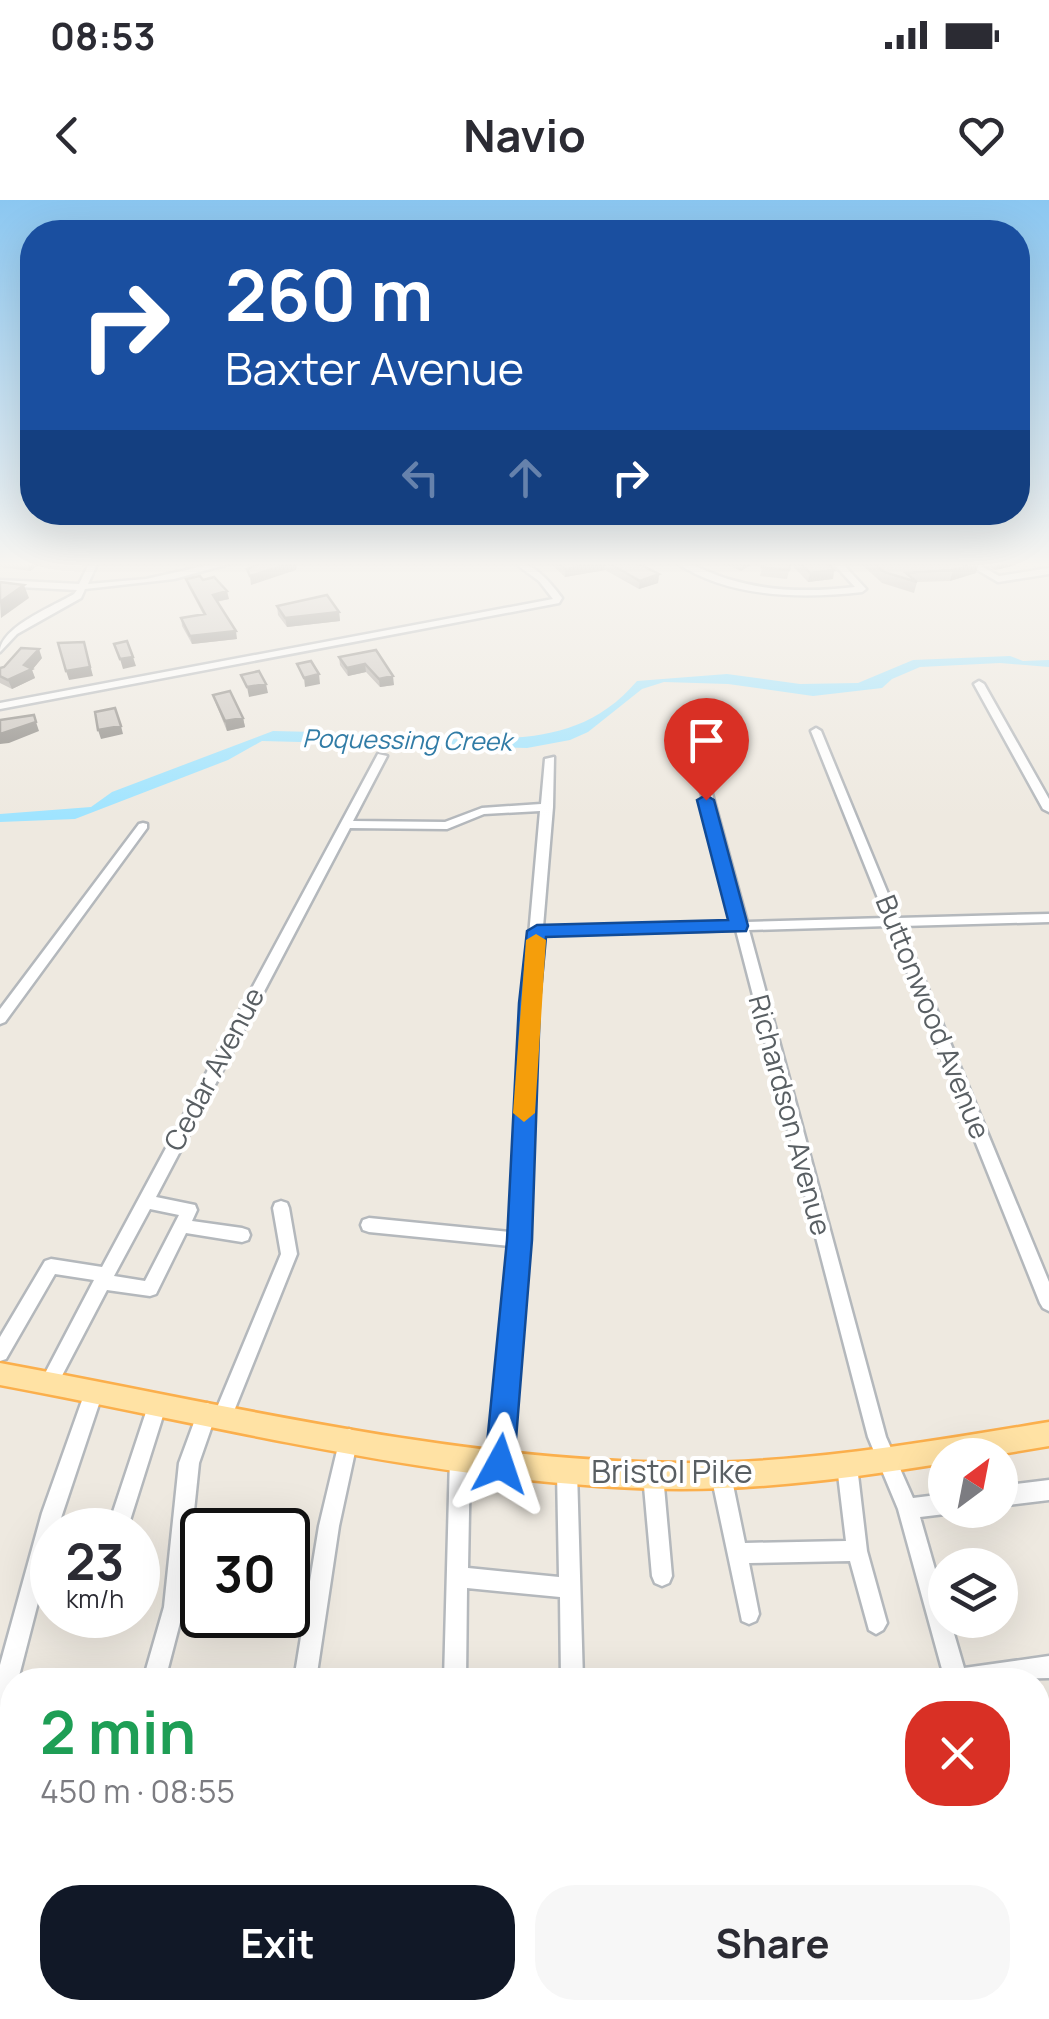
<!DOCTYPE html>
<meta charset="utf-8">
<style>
body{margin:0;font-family:Manrope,sans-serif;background:#f7f7f7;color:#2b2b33;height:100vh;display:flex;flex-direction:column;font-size:38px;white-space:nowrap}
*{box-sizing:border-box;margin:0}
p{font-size:32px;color:#7c7c81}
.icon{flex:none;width:55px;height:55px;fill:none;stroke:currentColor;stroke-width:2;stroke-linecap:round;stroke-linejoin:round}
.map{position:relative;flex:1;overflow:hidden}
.drawer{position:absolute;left:0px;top:1468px;width:1050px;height:352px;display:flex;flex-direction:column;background:#fff;border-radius:40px 40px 0 0;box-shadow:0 10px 40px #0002}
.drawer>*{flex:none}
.guide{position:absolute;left:20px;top:20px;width:1010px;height:305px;border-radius:40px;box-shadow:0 10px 40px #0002;background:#1a4fa0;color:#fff;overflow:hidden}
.needle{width:65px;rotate:32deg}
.buttons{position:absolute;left:928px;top:1238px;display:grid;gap:20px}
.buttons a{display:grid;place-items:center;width:90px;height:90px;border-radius:50%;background:#fff;box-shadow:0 10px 40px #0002;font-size:50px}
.speed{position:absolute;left:30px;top:1308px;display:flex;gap:20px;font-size:50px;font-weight:700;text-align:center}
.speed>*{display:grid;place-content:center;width:130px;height:130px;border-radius:50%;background:#fff;box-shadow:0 10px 40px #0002;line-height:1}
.speed small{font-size:25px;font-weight:400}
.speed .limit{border:5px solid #111;border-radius:15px;background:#fff;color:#111}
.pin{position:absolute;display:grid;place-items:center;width:85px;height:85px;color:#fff;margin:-102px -42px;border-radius:50% 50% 50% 0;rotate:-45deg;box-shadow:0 0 10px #0007}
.pin .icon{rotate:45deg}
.me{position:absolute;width:110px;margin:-55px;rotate:5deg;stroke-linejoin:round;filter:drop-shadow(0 0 8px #0008)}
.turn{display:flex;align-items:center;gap:35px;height:210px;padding:0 40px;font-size:45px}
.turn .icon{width:130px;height:130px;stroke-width:2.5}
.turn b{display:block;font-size:70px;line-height:85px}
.lanes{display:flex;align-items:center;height:95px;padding:0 40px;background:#0003;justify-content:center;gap:50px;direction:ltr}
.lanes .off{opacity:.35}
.round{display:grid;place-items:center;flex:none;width:105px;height:105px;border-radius:40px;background:#f7f7f7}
.head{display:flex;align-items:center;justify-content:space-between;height:170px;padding:0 40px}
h1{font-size:60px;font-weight:700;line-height:75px;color:#1e9e55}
.button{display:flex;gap:20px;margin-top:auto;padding:20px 40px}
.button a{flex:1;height:115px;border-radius:40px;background:#111827;color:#fff;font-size:40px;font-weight:700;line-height:115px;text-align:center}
.button a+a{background:#f7f7f7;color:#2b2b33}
.status{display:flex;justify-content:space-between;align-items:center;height:70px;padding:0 50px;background:#fff;direction:ltr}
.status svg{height:28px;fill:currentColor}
header{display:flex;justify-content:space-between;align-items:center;height:130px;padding:0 40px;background:#fff;font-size:45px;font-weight:700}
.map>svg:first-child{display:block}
.water{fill:#9fe4ff}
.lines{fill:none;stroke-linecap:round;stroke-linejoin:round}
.minor-casing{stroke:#b4b8bc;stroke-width:5}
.major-casing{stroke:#fbaf4c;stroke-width:5}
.minor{fill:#fff;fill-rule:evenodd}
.major{fill:#ffe2a4;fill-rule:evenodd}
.wall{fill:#afaaa5}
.shaded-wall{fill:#8e8b86}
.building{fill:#cbc6c0;stroke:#8e8b86;stroke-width:2.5}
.route{fill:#1a73e8;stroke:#114b97;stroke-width:2.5}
.slow{fill:#f59e0b}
.labels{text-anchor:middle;stroke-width:8;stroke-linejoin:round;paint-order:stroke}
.far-water-label{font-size:25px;font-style:italic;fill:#317ca6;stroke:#fff}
.street-label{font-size:28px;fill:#595f63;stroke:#fff}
.near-street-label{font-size:32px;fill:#595f63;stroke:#fff}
</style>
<div class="status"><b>08:53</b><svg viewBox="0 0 49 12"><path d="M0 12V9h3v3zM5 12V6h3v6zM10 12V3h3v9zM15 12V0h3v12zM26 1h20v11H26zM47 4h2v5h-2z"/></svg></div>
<header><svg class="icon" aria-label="back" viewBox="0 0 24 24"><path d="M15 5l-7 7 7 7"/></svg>Navio<svg class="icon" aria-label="heart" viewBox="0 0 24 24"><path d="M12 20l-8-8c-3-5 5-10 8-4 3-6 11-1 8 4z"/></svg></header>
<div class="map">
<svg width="1049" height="1819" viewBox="0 0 1049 1819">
<rect width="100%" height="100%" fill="#eee9e0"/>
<path class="water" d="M1010,456L1023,461L1049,460V467L1000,463L920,467L892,479L882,488L813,496L728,484L664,482L642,489L588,532L570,540L527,548L262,541L228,560L75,619L0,622V614L91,607L112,592L273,531L399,534L411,540C494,535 575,554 637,481L727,474L800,484L858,483L913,460Z"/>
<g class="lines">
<g class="minor-casing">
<path id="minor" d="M90,362H98L88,384L146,379L222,362H236L174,379L85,389L81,398L17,434L0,452C0,427 54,406 74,394L77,390L0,386V380L79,384Z
M513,362C534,362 550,382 562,398L559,403L0,509V503L553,399L539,381Z
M675,362C693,362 710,374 728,379C769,392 813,392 855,387L832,362H841L866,389L862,392C800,399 728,398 675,362Z
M964,362H974L999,376L1049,368V374L998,382Z
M979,481L984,484L1049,599V612L1043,609L974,484Z
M816,528L821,531L898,718L1049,714V722L902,726L1049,1082V1111L1043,1108L1040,1103L889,726L749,730L886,1237L913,1298L945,1294V1310H952L945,1314L920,1317L945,1404V1420H950L964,1468L1049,1456V1478L945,1480L898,1309L868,1237L736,730L542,735L537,803L527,1040L509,1264L506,1271L499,1273L492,1271L489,1264L510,1046L369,1032L363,1030L361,1025L363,1020L369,1018L511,1032L523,803L540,611L484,614L447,629L350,628L156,997L195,1005L197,1010L192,1021L242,1028L248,1030L250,1035L248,1040L242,1042L186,1033L156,1094L150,1096L107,1090L55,1189L49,1191L43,1189L40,1183L94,1080L55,1074L6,1159L0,1161V1137L45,1061L51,1059L102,1067L378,554L387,556L353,621L445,622L482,608L541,604L545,559L554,557L553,607L543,727L734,722L695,568L700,565L705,568L747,722L886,718L811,531ZM150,1009L179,1015L145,1081L114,1076Z
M143,623L147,624V628L5,822L0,824V809L139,624Z
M281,1001L287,1003L289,1008L297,1054L230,1221L223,1224L216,1221L215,1217L199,1263L184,1407L165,1480H143L164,1407L179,1263L200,1206L207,1203L214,1206L216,1210L281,1054L273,1008L275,1003Z
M94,1184L100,1186L103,1192L57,1330H52V1348L18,1480H12V1499L8,1513L0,1516V1465L42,1313L85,1192L88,1186Z
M158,1194L165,1197L167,1203L127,1330H107L149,1203L151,1197Z
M349,1229L356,1232L358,1238L339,1326L316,1480H294L319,1326L340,1238L342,1232Z
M460,1249L467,1251L470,1258L468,1368L559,1377L557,1271L560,1264L567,1262L574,1264L577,1271L583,1480H561L560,1397L467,1388L466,1480H444L450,1258L453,1251Z
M847,1257L854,1259L857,1266L867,1351L887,1423L883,1430L876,1434L869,1430L850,1361L749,1363L759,1414L756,1421L749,1424L742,1421L711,1275L714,1268L721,1266L728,1268L731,1275L745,1343L846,1341L837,1266L840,1259Z
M653,1266L660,1268L663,1275L672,1376L669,1383L662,1386L655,1383L652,1376L643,1275L646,1268Z
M1049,1280V1300L1000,1306V1286Z
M1038,1797L1041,1799L1048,1819H1022L1019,1808H1038Z
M0,1799H12V1808H588L591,1815L589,1819H0Z"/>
</g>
<g class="major-casing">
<path id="major" d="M0,1163C225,1204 451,1261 681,1263C804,1264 927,1242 1049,1222V1246L995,1255H945V1263C858,1277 770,1289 681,1289C451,1287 225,1227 0,1185Z"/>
</g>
<use href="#minor" class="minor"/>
<use href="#major" class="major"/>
</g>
<path class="wall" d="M0,362H42L30,371L0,367Z
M549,362H646V364L641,365L659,374L658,383L639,389L605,370L565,377Z
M721,362H755L741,371Z
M763,362H827L834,370L833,379L808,382L791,364L787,379L760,376Z
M859,362H977L979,363L976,373L950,381L917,382L914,393L882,383Z
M982,362H1032L995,370Z
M186,379L203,380L229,399L217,402L237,439L192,444L182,426L181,418L203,414L188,386Z
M277,406L339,412L340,421L287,427L278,415Z
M366,451L394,485L380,487L366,472L348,476L340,465L339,457Z
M42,458L32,470L35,478L12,489L0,483V468Z
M213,495L243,518L245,527L227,531L216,504Z"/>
<path class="shaded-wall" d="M27,362H42L30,371Z
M294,362H298L296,370L251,385L250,376Z
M606,362L605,370L565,377V369Z
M743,362H755L741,371Z
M998,362H1032L995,370Z
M979,363L976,373L950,381L953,370Z
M834,370L833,379L808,382L810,373Z
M659,374L658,383L639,389L640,381Z
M24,385L29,398L1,418L0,402Z
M227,391L229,399L214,402L213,395Z
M339,412L340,421L287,427L285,418Z
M236,431L237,439L192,444L190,436Z
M84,442L93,476L69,480L66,471Z
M39,449L42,458L32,470L35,478L12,489L8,480Z
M133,457L136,466L123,469L120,459Z
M365,464L366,472L348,476L347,468Z
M319,474L320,484L305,487L304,478Z
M393,476L394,485L380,487L379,479Z
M266,484L268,493L249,497L247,487Z
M243,518L245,527L227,531L225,521Z
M36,522L39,531L9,543L0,544V534Z
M121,526L123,534L101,539L98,530Z"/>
<path class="building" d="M263,362H294L250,376L247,369Z
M558,362H604L565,369Z
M607,362H635L659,374L640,381Z
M763,362H791L789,370L762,367Z
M799,362H827L834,370L810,373Z
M873,362H977L979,363L953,370L906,373L917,382L884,372Z
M200,376L203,380L214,377L227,391L213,395L236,431L190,436L181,418L205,414L186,379Z
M0,382L24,385L0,402Z
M327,395L339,412L285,418L277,406Z
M127,441L133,457L120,459L114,444Z
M84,442L90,467L66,471L58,443Z
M21,448L39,449L24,465L32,469L8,480L0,476V468L4,467Z
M376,450L393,476L379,479L365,464L347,468L339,457Z
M311,461L319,474L304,478L297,464Z
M259,471L266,484L247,487L241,475Z
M230,491L243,518L225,521L213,495Z
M115,508L121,526L98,530L95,512Z
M34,515L36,522L0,534V520Z"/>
<linearGradient id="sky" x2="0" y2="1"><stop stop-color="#8bc7f1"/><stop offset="0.59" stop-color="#f7f5f1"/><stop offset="1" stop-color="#f7f5f1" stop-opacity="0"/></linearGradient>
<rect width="1049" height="617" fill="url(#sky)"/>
<path class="route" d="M706,595L714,600L748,726L746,731L546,737L540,803L532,1040L514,1264L510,1274L500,1278L489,1274L485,1264L507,1040L519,803L527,731L537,725L728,720L697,600Z"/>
<path class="slow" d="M536,734L546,740L535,913L524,922L513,913L526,740Z"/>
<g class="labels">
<g class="far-water-label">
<text transform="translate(407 540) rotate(1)" y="9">Poquessing Creek</text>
</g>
<g class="street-label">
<text transform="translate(933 817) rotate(68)" y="10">Buttonwood Avenue</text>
<text transform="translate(214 869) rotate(-62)" y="10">Cedar Avenue</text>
<text transform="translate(790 915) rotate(75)" y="10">Richardson Avenue</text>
</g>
<g class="near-street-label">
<text x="672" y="1283">Bristol Pike</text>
</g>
</g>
</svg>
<div class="buttons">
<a><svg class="needle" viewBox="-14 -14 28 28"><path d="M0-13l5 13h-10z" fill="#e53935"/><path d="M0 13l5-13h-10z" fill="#7c7c81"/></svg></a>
<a><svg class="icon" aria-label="layers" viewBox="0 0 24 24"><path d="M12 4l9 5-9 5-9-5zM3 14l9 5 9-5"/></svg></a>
</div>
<div class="speed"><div>23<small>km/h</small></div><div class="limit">30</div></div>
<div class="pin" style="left:706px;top:600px;background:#d93025"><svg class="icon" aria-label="arrive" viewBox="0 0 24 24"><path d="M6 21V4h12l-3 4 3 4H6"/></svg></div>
<svg class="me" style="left:500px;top:1264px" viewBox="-20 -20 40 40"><path d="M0-17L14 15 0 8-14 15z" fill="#1a73e8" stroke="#fff" stroke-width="4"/></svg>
<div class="guide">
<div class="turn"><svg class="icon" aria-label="right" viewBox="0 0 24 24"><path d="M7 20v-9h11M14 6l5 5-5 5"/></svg><div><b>260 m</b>Baxter Avenue</div></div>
<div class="lanes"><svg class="icon off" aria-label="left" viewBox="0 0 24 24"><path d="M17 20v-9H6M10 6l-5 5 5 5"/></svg><svg class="icon off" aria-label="ahead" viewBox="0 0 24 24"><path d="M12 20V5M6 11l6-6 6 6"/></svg><svg class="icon" aria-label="right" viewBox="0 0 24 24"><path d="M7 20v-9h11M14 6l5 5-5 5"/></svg></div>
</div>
<section class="drawer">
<div class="head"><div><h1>2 min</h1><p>450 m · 08:55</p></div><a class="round" style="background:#d93025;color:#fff"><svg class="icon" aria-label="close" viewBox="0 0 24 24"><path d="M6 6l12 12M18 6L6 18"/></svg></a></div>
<div class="button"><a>Exit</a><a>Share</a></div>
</section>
</div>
